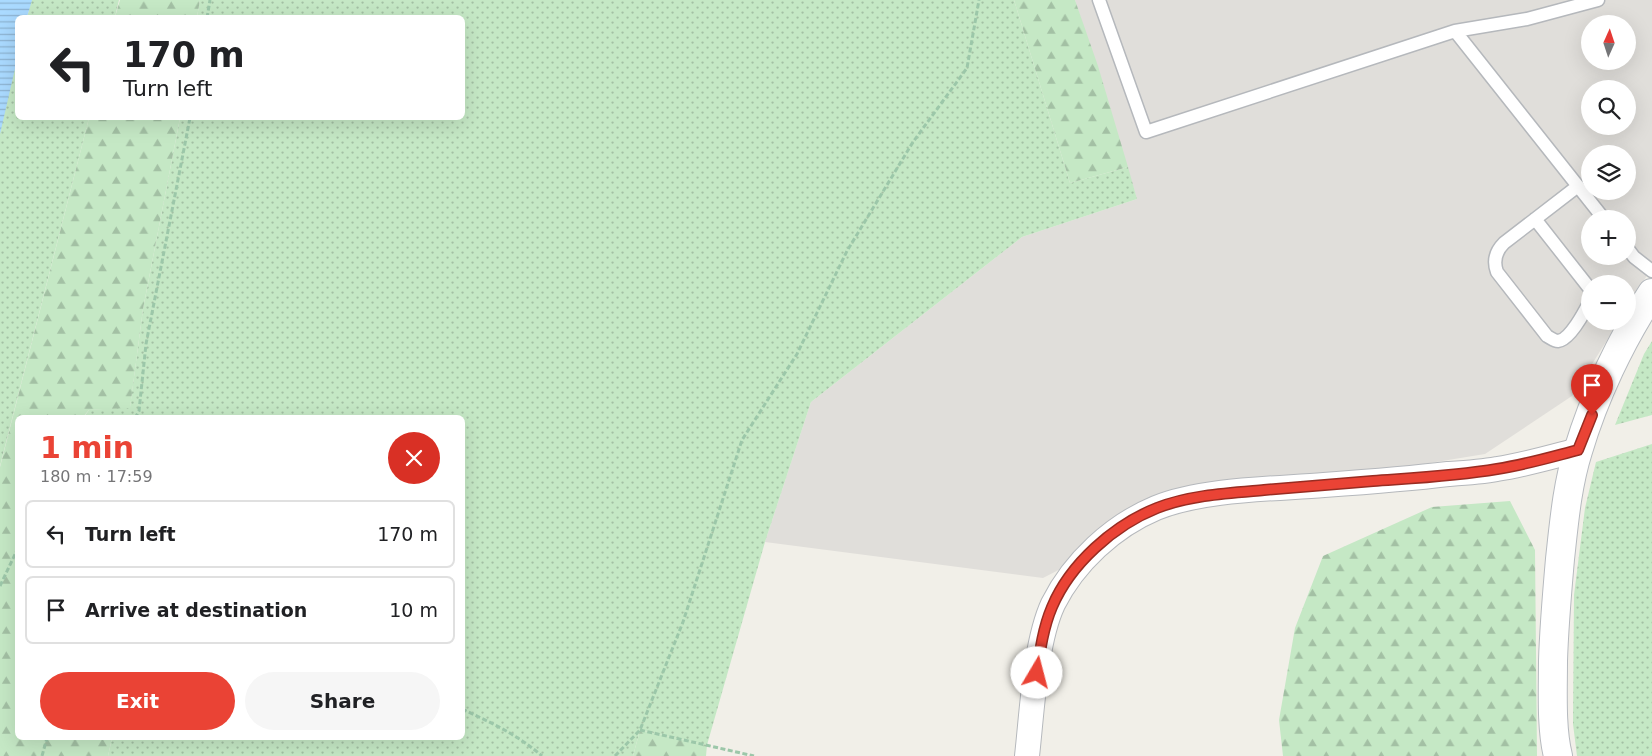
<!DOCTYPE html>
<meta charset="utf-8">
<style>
body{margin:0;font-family:"DejaVu Sans",sans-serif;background:#f6f6f6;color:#202124;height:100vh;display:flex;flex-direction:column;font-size:19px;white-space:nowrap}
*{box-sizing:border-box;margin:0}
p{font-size:16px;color:#757577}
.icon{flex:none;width:28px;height:28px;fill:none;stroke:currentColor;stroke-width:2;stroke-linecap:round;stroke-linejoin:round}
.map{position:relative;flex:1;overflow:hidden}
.sheet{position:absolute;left:15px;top:415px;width:450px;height:325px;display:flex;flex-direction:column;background:#fff;border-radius:8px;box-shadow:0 5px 20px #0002}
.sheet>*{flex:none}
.banner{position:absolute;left:15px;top:15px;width:450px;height:105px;border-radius:8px;box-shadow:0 5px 20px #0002;background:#fff;color:#202124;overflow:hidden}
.needle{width:32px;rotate:3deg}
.controls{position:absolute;left:1581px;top:15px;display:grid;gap:10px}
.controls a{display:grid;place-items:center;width:55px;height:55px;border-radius:50%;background:#fff;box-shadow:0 5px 20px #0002;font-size:25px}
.pin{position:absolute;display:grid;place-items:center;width:42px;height:42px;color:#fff;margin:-51px -21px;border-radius:50% 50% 50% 0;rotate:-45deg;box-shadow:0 0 5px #0007}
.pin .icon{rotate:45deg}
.me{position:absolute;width:55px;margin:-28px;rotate:8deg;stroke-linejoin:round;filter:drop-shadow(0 0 4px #0008)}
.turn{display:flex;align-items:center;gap:18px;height:105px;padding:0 25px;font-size:22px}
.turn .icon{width:65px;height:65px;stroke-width:2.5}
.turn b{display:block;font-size:35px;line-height:42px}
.round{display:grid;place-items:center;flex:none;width:52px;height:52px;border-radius:26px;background:#f6f6f6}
.headline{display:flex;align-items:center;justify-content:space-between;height:85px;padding:0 25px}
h1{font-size:30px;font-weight:800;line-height:38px;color:#ea4335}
.button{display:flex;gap:10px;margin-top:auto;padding:10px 25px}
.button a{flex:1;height:58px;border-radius:30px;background:#ea4335;color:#fff;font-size:20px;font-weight:800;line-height:58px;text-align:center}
.button a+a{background:#f6f6f6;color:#202124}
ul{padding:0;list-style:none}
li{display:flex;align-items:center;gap:15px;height:68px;margin:0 10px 8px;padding:0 15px;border:2px solid #e0e0e0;border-radius:8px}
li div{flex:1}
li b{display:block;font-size:19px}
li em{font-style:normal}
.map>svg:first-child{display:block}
.industrial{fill:#e0deda;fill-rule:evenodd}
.grass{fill:url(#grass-dots)}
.forest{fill:url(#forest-firs)}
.water{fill:url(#water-rules)}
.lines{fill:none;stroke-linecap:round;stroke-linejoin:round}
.lane-casing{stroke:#b5b8bc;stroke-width:15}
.street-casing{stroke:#b5b8bc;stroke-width:26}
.secondary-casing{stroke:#b6babf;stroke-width:30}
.path{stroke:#9cc7a9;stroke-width:3;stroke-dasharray:5 2.5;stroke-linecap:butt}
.lane{stroke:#fff;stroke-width:12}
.street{stroke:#fff;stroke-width:24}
.secondary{stroke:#fff;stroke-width:28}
.route-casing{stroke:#982c22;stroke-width:12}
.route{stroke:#ea4335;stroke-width:9}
</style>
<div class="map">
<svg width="1652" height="756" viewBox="0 0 1652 756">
<defs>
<pattern id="grass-dots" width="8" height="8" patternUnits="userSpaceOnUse" patternTransform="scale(1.25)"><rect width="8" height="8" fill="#c5e8c5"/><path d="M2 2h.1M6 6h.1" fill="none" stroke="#a3c0a4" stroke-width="1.8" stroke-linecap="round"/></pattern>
<pattern id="forest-firs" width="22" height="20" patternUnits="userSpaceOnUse" patternTransform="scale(1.25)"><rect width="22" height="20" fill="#c5e8c5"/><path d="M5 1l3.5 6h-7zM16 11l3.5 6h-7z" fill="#a3c0a4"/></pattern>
<pattern id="water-rules" width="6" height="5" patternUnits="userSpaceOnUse" patternTransform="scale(1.25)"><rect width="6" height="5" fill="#aadaff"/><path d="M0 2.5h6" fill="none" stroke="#8eb4d2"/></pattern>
</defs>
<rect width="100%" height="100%" fill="#f1efe8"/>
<path class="industrial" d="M1075,0H1652V267L1628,307V284H1590V321H1619L1572,396L1485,454L1190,502L1043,578L765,542L811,402L1022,237L1137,199ZM1590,24H1628V61H1590ZM1590,89H1628V126H1590ZM1590,154H1628V191H1590ZM1590,219H1628V256H1590Z"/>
<path class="grass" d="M31,0H119L115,17L27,18Z
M200,0H1014L1070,183L1128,167L1137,199L1022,237L811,402L765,542L707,745L640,730L633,756H108L112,738H462V418H83L89,410L130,407L143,309L180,118H462V18L197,17Z
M17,53L18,118H89L0,466V123Z
M1652,341V415L1615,425L1644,354Z
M1652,444V756H1577L1573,724L1574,595L1585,508L1596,462Z"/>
<path class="forest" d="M120,0H200L197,17H115Z
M1014,0H1075L1098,66L1128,167L1070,183Z
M89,118H180L143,309L130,408L89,410L83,417L18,418V738H112L108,756H0V467Z
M1510,501L1535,550L1537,756H1283L1279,720L1295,628L1323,556L1432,507Z
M640,730L707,745L706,756H633Z"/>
<path class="water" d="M0,0H32L27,17L18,18L17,60L0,134Z"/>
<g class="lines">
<g class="lane-casing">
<path id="lane" d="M1099,0L1146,132L1455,31L1527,19L1598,0
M1455,31L1604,219
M1578,186L1504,243C1496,251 1493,261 1497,272L1547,336C1551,338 1554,341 1558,341C1570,340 1585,311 1590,301
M1535,219L1590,289
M1628,249L1634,257L1652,271"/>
</g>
<g class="street-casing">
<path id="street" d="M1027,756C1032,712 1035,643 1053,604C1074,562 1113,526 1156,508C1202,489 1274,489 1324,485C1366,482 1407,479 1448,474C1464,473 1481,472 1497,469C1524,465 1551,457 1578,450"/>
</g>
<g class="secondary-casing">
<path id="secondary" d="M1558,756C1551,728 1553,691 1553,661C1554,627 1557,593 1560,559C1564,523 1567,486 1578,451C1594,397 1621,340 1652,293"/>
</g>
<path class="path" d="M207,18L210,0
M135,418L139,411L146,344L190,118
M0,586L18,548
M462,709C490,722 518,735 542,756
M640,730L754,756
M42,756L47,738
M615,756L640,730L683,622L742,440L797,354L847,251L913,142L967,68L979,0"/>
<use href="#lane" class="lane"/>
<use href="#street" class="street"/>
<use href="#secondary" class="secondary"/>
</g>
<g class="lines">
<g class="route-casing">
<path id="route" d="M1037,673C1040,651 1043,628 1052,607C1070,564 1114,525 1157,508C1190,495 1229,493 1264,490C1301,487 1337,484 1373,481C1414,478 1456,476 1497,469C1524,465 1551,457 1578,450L1592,415"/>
</g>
<use href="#route" class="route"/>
</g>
</svg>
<div class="controls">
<a><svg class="needle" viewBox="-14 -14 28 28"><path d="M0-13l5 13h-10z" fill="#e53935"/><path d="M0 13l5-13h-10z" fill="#757577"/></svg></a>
<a><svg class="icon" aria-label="search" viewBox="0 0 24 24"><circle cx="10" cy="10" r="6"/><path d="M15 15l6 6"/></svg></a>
<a><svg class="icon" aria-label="layers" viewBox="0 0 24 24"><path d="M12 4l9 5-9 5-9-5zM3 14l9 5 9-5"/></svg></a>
<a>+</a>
<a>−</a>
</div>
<div class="pin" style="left:1592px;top:415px;background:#d93025"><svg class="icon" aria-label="arrive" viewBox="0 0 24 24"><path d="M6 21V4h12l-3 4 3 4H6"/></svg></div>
<svg class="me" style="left:1037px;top:673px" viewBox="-20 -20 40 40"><circle r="19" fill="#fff"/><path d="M0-13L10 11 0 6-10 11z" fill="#ea4335"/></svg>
<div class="banner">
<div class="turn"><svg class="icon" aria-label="left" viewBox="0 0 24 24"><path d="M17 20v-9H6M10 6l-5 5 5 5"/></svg><div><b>170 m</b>Turn left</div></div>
</div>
<section class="sheet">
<div class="headline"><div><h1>1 min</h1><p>180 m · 17:59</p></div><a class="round" style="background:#d93025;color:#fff"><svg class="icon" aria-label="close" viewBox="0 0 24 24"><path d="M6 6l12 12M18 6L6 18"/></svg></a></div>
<ul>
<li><svg class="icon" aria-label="left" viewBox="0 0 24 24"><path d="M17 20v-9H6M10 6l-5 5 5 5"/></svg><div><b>Turn left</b></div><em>170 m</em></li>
<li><svg class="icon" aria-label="arrive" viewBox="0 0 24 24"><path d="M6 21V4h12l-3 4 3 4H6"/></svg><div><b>Arrive at destination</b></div><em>10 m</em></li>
</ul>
<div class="button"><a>Exit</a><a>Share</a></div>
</section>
</div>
